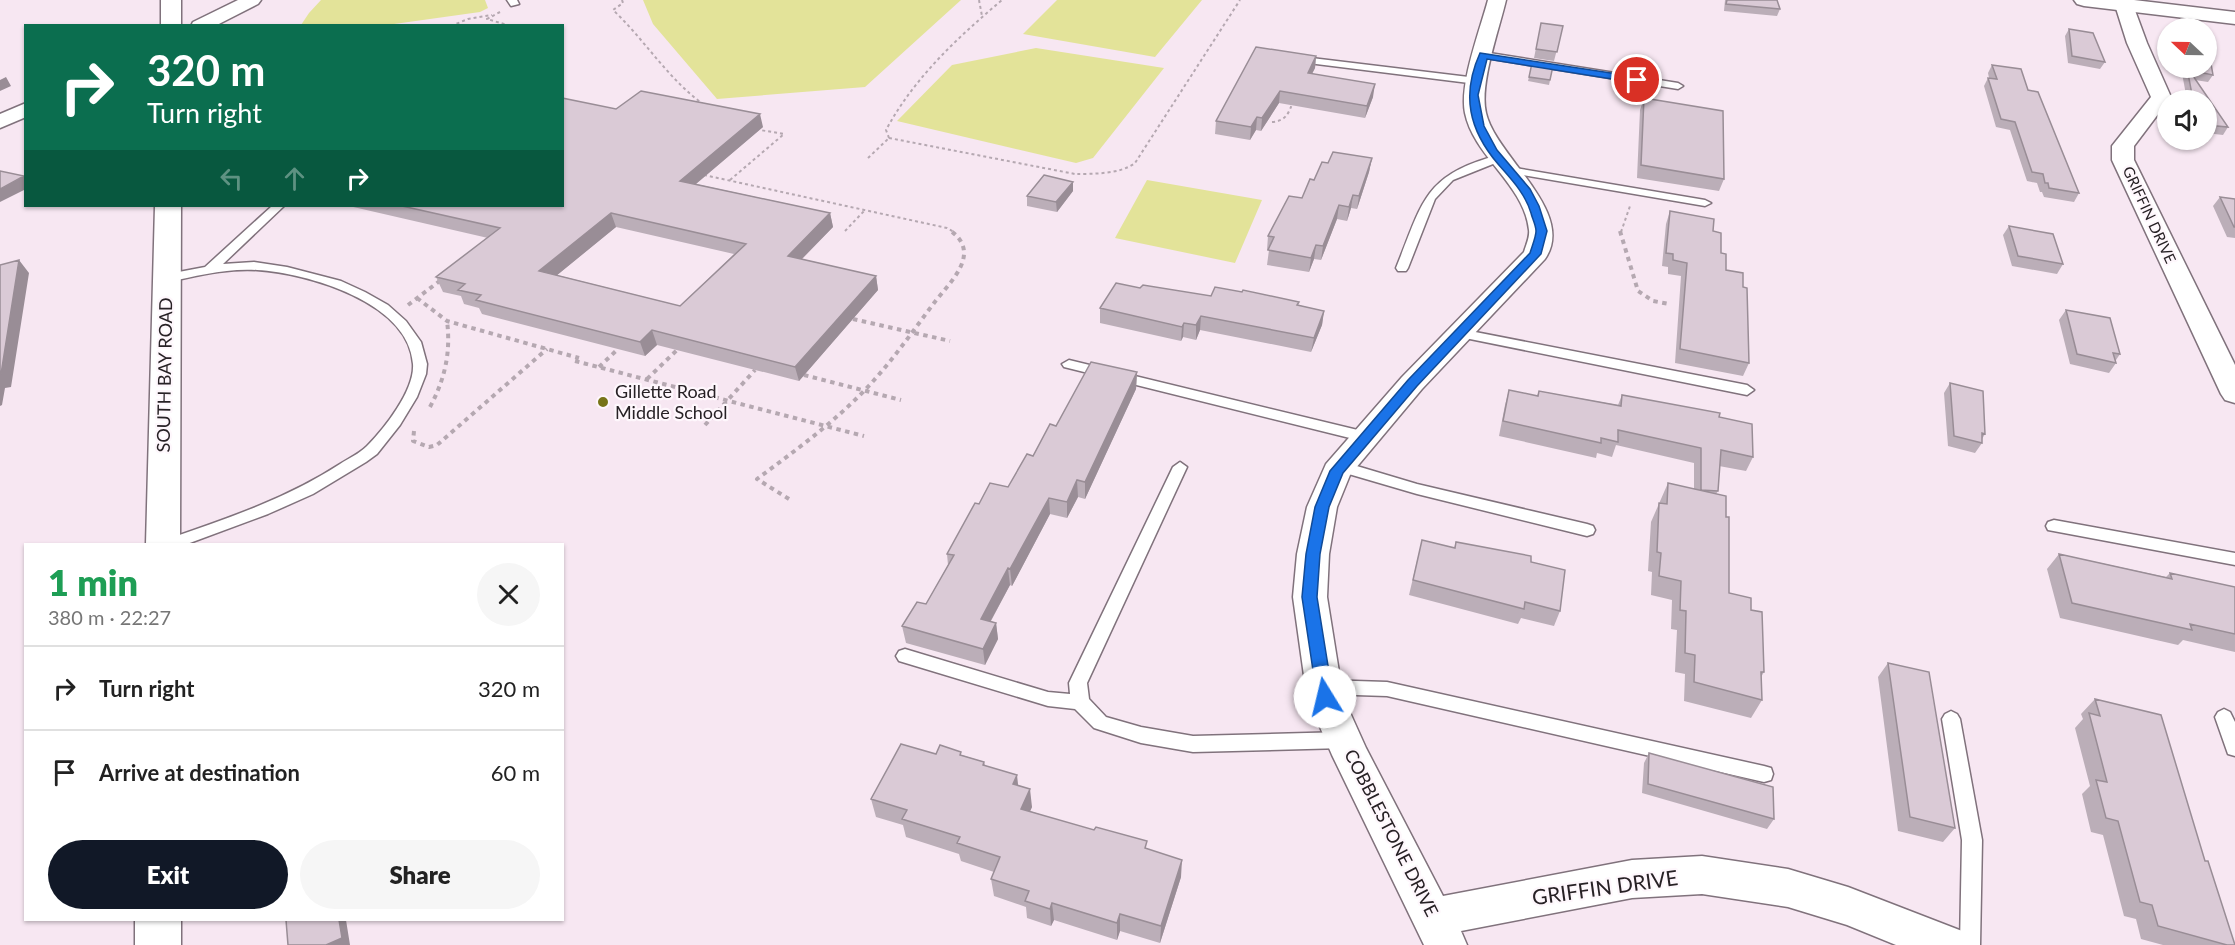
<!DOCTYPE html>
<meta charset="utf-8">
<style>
body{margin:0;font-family:Lato,sans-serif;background:#f6f6f6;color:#222;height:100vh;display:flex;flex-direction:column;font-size:22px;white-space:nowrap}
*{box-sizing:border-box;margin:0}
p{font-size:20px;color:#767676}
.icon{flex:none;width:33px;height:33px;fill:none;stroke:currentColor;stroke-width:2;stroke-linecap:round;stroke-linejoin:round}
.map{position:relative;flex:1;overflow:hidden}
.details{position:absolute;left:24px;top:543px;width:540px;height:378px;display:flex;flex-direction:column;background:#fff;border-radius:0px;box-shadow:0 2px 4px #0004}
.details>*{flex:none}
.hud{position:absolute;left:24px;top:24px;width:540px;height:183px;border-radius:0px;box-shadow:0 2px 4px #0004;background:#0b6e4f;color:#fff;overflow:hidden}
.needle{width:39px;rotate:292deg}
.controls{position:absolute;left:2157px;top:18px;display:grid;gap:12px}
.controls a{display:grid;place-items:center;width:60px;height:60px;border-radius:50%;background:#fff;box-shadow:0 2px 4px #0004;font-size:30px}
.pin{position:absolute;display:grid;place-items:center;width:51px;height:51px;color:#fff;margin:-26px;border:3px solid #fff;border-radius:50%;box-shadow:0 2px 6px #0007}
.me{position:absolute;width:66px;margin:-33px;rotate:351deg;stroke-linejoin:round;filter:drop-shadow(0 0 4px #0008)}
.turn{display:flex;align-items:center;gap:21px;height:126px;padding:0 24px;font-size:27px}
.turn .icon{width:78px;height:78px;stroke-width:2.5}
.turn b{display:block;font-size:42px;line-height:51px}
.lanes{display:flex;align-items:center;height:57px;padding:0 24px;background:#0003;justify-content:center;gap:30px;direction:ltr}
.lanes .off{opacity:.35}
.round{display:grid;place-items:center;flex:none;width:63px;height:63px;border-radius:32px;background:#f6f6f6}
.overview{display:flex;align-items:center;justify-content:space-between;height:102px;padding:0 24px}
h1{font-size:36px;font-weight:800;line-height:45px;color:#1e9e55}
.primary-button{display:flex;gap:12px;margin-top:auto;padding:12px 24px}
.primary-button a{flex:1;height:69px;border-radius:36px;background:#111827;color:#fff;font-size:24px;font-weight:800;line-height:69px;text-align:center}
.primary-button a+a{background:#f6f6f6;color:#222}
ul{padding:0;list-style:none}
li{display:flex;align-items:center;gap:18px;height:84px;padding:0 24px;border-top:2px solid #e0e0e0}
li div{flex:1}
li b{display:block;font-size:22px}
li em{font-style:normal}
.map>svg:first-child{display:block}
.green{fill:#e3e399}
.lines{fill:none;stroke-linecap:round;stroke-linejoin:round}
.lane-casing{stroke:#80727c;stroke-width:3}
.street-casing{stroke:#80727c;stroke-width:3}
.secondary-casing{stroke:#80727c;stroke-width:3}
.path-far1{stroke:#b5a8b1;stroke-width:2;stroke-dasharray:3 3;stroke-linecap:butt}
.path{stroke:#b5a8b1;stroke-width:4;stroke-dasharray:4.5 4.5;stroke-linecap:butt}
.lane{fill:#fff;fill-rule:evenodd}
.street{fill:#fff;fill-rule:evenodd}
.secondary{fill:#fff;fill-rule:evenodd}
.wall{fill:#bbaeb8;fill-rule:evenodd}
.shaded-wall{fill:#998d96}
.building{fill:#dacad6;stroke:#998d96;stroke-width:1.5;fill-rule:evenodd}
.route{fill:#1a73e8;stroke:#114b97;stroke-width:1.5}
.poi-dot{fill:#777418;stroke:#fef7fc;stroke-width:2}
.labels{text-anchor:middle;stroke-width:4.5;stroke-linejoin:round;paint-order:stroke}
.far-street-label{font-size:15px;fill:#272125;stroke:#fef7fc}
.street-label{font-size:18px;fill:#272125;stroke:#fef7fc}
.poi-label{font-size:18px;fill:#272125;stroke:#fef7fc;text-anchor:start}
.near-street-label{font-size:21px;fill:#272125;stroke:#fef7fc}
</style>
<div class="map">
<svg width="2235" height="945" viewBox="0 0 2235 945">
<rect width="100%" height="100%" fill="#f7e7f2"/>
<path class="green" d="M321,0H485L488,8L480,12L387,25H301L309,13Z
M643,0H961L865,87L717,99L653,24Z
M1057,0H1202L1155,57L1023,34Z
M1036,48L1164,68L1093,158L1076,163L897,121L952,65Z
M1147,180L1262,200L1235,263L1115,238Z"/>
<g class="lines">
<g class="lane-casing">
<path id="lane" d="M507,0H517L519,4L511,6Z
M1483,52L1678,83L1683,86L1678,89L1480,57L1478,55Z
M1295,56L1477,78L1482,81L1477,84L1292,61L1290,59Z
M1499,155L1505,158L1503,160L1453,180L1435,199L1408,268L1406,271H1398L1396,268C1423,202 1423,175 1499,155Z
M1509,167L1705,200L1711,203L1705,206L1505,172L1503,170Z
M272,206H284L223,264L254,262L287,267L341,281L365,292L388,305L406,321L421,342L427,364L426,374L417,397L400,425L377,454L366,462L313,494L268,514L187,544H163L165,540C226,519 286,499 340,464C349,458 359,454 367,446C384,429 415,390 413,364C409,302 307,273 257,270C226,268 197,276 167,282L161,278L163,275L205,267Z
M1460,329L1747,385L1754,390L1747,395L1455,336L1453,333Z
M1069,360L1366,432L1373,437L1366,442L1064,367L1062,364Z
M1340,461L1417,484L1587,524L1593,526L1595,530L1593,534L1587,536L1417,494L1335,470L1333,466Z
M1180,462L1187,467L1087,683L1089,699L1106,717L1141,727L1193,736L1344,732L1350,734L1353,740L1350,746L1344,748L1193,752L1141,743L1094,728L1075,709L1048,706L899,661L896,656L899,651L905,649L1048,692L1070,694L1069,683L1173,467Z
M2054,520L2235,553V565L2048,530L2046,526L2048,522Z
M1324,680L1387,682L1764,766L1771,768L1773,774L1771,780L1764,782L1387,696L1324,694L1318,692L1315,687L1318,682Z
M2224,709L2230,712L2235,722V756L2228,754L2215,717L2218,712Z
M1951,711L1957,714L1960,719L1982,840L1980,945H1960L1962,840L1942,719L1945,714Z"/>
</g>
<g class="street-casing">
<path id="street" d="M238,0H261L258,4L215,26H191L193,22Z
M1488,0H1506C1499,30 1479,85 1486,113C1496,157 1577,212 1545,259L1422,389L1350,475L1337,507L1329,554L1327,597L1343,697L1366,748L1443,896L1632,860L1702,856L1788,869L1848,887L1962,931L1968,945H1896L1847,925L1788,907L1702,894L1632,898L1461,931L1467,945H1424L1332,755L1307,697L1293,597L1297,554L1307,507L1326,464L1402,377L1524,252C1526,245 1530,237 1529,230C1524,184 1474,157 1465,113C1459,84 1480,30 1488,0Z
M2126,0L2133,5L2147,43L2171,97L2134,146V160L2235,365V403L2225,400L2221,394L2112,160V146L2151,97L2127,43L2115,5L2118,1Z
M26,103V117L0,128V114Z"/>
</g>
<g class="secondary-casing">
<path id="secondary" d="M161,0H181V26H161Z
M2074,0H2134L2235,12V24L2084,6L2077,4Z
M155,206H181L180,544H146Z
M135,920H181V945H135Z"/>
</g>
<path class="path-far1" d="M622,0L623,3L613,10C645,40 668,79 703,104
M979,0L982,16
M500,12L487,19L511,26
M451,26L468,19L492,15
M1272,122C1286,121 1289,113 1293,101
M889,138L1075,174C1093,174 1121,174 1135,163L1240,0
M889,138L886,130C914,78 957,38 1002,0
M868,158L889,138
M704,175L947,228L954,232
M730,180L784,134L760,130
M845,231L865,210
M1621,232L1630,206"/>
<path class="path" d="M1620,231L1638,291L1653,301L1669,304
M417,298L447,321L579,358
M408,305L441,280
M853,319L950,341
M575,361L864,436
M599,367L618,349
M804,375L901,400
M647,379L677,350
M430,407C445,379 451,352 447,321
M705,425L755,370
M414,431L413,441L429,447L437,445L547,349
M789,499L757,479C792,453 828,427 860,395C888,367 910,335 934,303C950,282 982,254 951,231"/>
<use href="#lane" class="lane"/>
<use href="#street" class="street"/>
<use href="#secondary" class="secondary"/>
</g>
<path class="wall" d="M1725,0H1777L1780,9L1777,16L1724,11Z
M1541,23L1563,26L1554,61L1534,58Z
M2069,29L2105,62L2100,69L2068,63L2065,36Z
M1316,56L1315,68L1312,74L1373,97L1365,118L1279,103L1261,131L1256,130L1250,140L1215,134L1216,121Z
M1992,65L2028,90L2079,193L2074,202L2044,197L2042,192H2040L2037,183L2027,181L2010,130L1996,127L1984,86L1988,78H1989L1988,73Z
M1553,66L1549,85L1528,81L1529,77Z
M2181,68H2206L2213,75L2208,82L2195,80L2228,127L2223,135L2206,133V100H2187Z
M1644,98L1724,179L1719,191L1637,178L1640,110Z
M616,109L763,127L696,184L830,213L833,227L802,259L876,276L878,290L799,381L657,345L645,356L482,314L479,308L464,304L461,296L443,292L436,277L488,238L349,206H562ZM616,227L734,254L680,306L557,275Z
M1372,158L1369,172L1357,209L1351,208L1347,221L1337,219L1321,260L1314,259L1309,272L1267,265L1269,250H1267L1268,236L1302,198L1314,180L1328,163Z
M1073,182V191L1057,212L1027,206V196Z
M2220,197L2235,199V238L2227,237L2213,206Z
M1670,211L1713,231L1721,253L1726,270L1743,287L1749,363L1743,376L1675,363L1681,276L1668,274V267L1662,266L1666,224Z
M2009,226L2063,264L2057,274L2012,266L2003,235Z
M1140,288L1298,305L1324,311L1322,325L1311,352L1200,330L1196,340L1183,337L1181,341L1100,323V308Z
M2066,310L2120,354L2116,360V363L2109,373L2070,364L2059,320Z
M1137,372L1136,389L1085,499L1078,497L1067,518L1050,514L1012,586L1010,585L991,621L996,623L998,639L985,665L906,643L902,626L926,604L948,565L947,554L979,504L1008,487L1056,426Z
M1950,383L1985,434L1982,439V443L1975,453L1948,446L1944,393Z
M1509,390L1537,396L1539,391L1618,405L1622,395L1719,417L1753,457L1746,471L1719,466L1718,491L1716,494L1726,517L1729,593L1751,610L1764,672L1761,677L1762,700L1751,718L1684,701L1685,674L1675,672L1677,630L1671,629L1672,600L1651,595L1652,572L1648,571L1651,522L1668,483L1694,489V463L1616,445L1612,457L1597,453L1596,458L1499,436L1505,405Z
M1422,540L1454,548L1456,542L1531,562L1560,611L1554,626L1521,618L1518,624L1409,595Z
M2059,554L2166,577L2170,573L2235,587V652L2183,640L2178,645L2060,618L2047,569Z
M1888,663L1955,828L1943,842L1898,831L1878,677Z
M2095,699L2205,861L2235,945H2163L2141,939L2136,919L2124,916L2103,835L2091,832L2082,794L2090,786L2075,728L2083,719L2081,714Z
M1649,753L1774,819L1767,829L1642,793L1644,763Z
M936,754L962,755L984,762L985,765L1018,786L1032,807L1030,811L1147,849L1181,877L1160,943L1120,931L1117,940L1054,920L1051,926L1027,918L1026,907L994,896L991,879L994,872L961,861L959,854L906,837L903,825L876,817L871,799Z"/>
<path class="shaded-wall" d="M1316,56L1315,68L1306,85L1308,73Z
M6,77L11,86L0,91V80Z
M1375,84L1373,97L1365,118L1367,106Z
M1280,91L1279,103L1261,131L1262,118Z
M760,114L763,127L684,194L680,181Z
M1257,117L1256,130L1250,140L1251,127Z
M1372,158L1369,172L1357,209L1359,196Z
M24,176L26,178V189L0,202V189Z
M1073,182V191L1057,212L1056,202Z
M1353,195L1351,208L1347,221L1349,207Z
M1339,205L1337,219L1321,260L1323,246Z
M611,213L616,227L545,285L539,271Z
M830,213L833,227L791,270L788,256Z
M1316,245L1314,259L1309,272L1311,258Z
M19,260L29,273L11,387L5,388L2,405L0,406V374Z
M876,276L878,290L799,381L795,367Z
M1324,311L1322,325L1311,352L1314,338Z
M1201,316L1200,330L1196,340V325Z
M1184,323L1183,337L1181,341L1182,327Z
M652,330L657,345L645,356L640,342Z
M1137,372L1136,389L1085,499V482Z
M1077,480L1078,497L1067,518V502Z
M1049,498L1050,514L1012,586L1010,569Z
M1008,568L1010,585L983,635L981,619Z
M996,623L998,639L985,665L983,649Z
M1017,775L1019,793L1013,784Z
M1030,789L1032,807L1023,827L1021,809Z
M1182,860L1181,877L1160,943L1161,926Z
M1052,903L1054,920L1051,926L1050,909Z
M1120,914V931L1117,940V923Z
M339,920H346L350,945H326Z"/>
<path class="building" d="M1727,0H1777L1780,9L1726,4Z
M1541,23L1563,26L1557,52L1536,49Z
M2069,29L2093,33L2105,62L2072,56Z
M1256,47L1316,56L1308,73L1375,84L1367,106L1280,91L1262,118L1257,117L1251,127L1216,121Z
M2206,52H2209L2213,75L2189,70L2228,127L2206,125V100H2193L2187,68H2206Z
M1532,63L1553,66L1550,80L1529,77Z
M1992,65L2021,69L2028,90L2038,92L2079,193L2049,188L2048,183H2045L2043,174L2032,172L2015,122L2001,119L1988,78L1997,79Z
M641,91L760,114L680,181L830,213L788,256L876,276L795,367L652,330L640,342L476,300L481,295L458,290L465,284L436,277L500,228L402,206H562V98L616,109ZM611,213L746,244L680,306L539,271Z
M1644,98L1723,111L1724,179L1641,165Z
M1333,152L1372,158L1359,196L1353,195L1349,207L1339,205L1323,246L1316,245L1311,258L1268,250L1274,237L1268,236L1289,196L1302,198L1310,179L1314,180L1322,162L1328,163Z
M0,171L24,176L0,189Z
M1044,175L1073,182L1056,202L1027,196Z
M2220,197L2235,199V227H2234Z
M1670,211L1714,219L1713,231L1721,233V253L1726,254V270L1743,273V287L1747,288L1749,363L1680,349L1687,263L1673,260V254L1666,253Z
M2009,226L2053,234L2063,264L2018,256Z
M19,260L1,374H0V265Z
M1116,283L1140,288L1143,285L1211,296L1215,287L1242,292L1243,290L1299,302L1297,305L1324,311L1314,338L1201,316L1196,325L1184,323L1182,327L1100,308Z
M2066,310L2110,318L2120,354L2113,353L2116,363L2077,354Z
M1091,362L1137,372L1085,482L1077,480L1067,502L1049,498L1010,569L1008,568L981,619L996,623L983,649L902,626L917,602L926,604L954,555L947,554L975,503L979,504L990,483L1008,487L1027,454L1033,456L1050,424L1056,426Z
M1950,383L1983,391L1985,434L1982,433V443L1954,436Z
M1509,390L1538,396L1539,391L1621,406L1622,395L1720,413L1719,417L1752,424L1753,457L1721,450L1718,491L1701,490V448L1618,430V442L1601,438V443L1503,421Z
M1668,483L1726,496V517H1729V593L1751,598V610L1762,612L1764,672H1761L1762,700L1694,682L1695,655L1685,653L1686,611L1680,610L1681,581L1659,576L1661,553L1657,552L1659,503L1667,504Z
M1422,540L1455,548L1456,542L1531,556V562L1565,570L1560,611L1525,602L1524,609L1413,580Z
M2059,554L2172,579L2170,573L2235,587V634L2190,624L2192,630L2072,603Z
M1888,663L1929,672L1955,828L1910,817Z
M2095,699L2161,715L2205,861H2208L2235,945H2227L2158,926L2152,905L2140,902L2118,821L2106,818L2096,780L2107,782L2089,713L2100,716Z
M901,744L936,754L940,745L961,752L960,755L984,762L983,765L1017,775L1013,784L1030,789L1021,809L1094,830L1096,827L1147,841L1145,848L1182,860L1161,926L1120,914L1117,923L1052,903L1050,909L1025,901L1029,891L991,879L1000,857L957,843L960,837L902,819L907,810L871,799Z
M1649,753L1773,787L1774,819L1648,784Z
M286,920H339L342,938L326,945H288Z"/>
<path class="route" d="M1480,53L1637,77L1642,80L1637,83L1487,59L1478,95L1484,126L1497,150L1530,189L1539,206L1547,231L1541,254L1417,386L1343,473L1329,507L1320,554L1317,597L1333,697L1331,701L1325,703L1320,701L1317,697L1302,597L1306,554L1315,507L1330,471L1408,380L1530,253C1532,246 1536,237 1536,231C1536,225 1532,218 1531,213C1525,193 1511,179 1498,164C1469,130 1461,95 1480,53Z"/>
<circle class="poi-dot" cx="603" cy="402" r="6"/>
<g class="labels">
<g class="far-street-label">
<text transform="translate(2149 215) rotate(65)" y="5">GRIFFIN DRIVE</text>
</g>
<g class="street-label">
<text transform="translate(165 375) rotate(-89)" y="6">SOUTH BAY ROAD</text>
<text transform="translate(1391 833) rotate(63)" y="6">COBBLESTONE DRIVE</text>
</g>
<g class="poi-label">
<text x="615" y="398">Gillette Road<tspan x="615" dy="21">Middle School</tspan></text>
</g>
<g class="near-street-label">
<text transform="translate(1605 888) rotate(-8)" y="7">GRIFFIN DRIVE</text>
</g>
</g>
</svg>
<div class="controls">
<a><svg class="needle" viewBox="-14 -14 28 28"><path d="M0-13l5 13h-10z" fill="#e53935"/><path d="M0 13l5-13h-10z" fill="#767676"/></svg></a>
<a><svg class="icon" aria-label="sound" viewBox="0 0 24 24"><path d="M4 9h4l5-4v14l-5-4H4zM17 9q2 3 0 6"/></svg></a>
</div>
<div class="pin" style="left:1637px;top:80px;background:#d93025"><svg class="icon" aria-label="arrive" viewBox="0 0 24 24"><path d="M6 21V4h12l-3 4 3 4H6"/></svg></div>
<svg class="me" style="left:1325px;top:697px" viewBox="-20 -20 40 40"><circle r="19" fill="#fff"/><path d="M0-13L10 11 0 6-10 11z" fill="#1a73e8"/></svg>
<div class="hud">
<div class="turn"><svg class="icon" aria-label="right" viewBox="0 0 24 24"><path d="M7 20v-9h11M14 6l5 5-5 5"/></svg><div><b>320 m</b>Turn right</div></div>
<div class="lanes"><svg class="icon off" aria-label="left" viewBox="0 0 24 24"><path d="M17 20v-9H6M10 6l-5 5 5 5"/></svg><svg class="icon off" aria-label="ahead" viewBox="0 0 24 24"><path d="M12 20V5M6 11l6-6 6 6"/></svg><svg class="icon" aria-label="right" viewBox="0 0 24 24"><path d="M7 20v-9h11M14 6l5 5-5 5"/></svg></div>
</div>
<section class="details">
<div class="overview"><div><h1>1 min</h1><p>380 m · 22:27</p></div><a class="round"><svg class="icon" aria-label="close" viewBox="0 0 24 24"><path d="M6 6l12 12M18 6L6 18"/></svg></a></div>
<ul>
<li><svg class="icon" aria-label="right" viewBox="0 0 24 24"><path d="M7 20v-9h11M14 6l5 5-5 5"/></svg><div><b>Turn right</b></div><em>320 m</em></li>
<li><svg class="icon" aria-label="arrive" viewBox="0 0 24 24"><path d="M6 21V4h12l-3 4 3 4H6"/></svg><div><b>Arrive at destination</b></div><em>60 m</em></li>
</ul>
<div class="primary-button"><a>Exit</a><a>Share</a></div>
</section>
</div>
